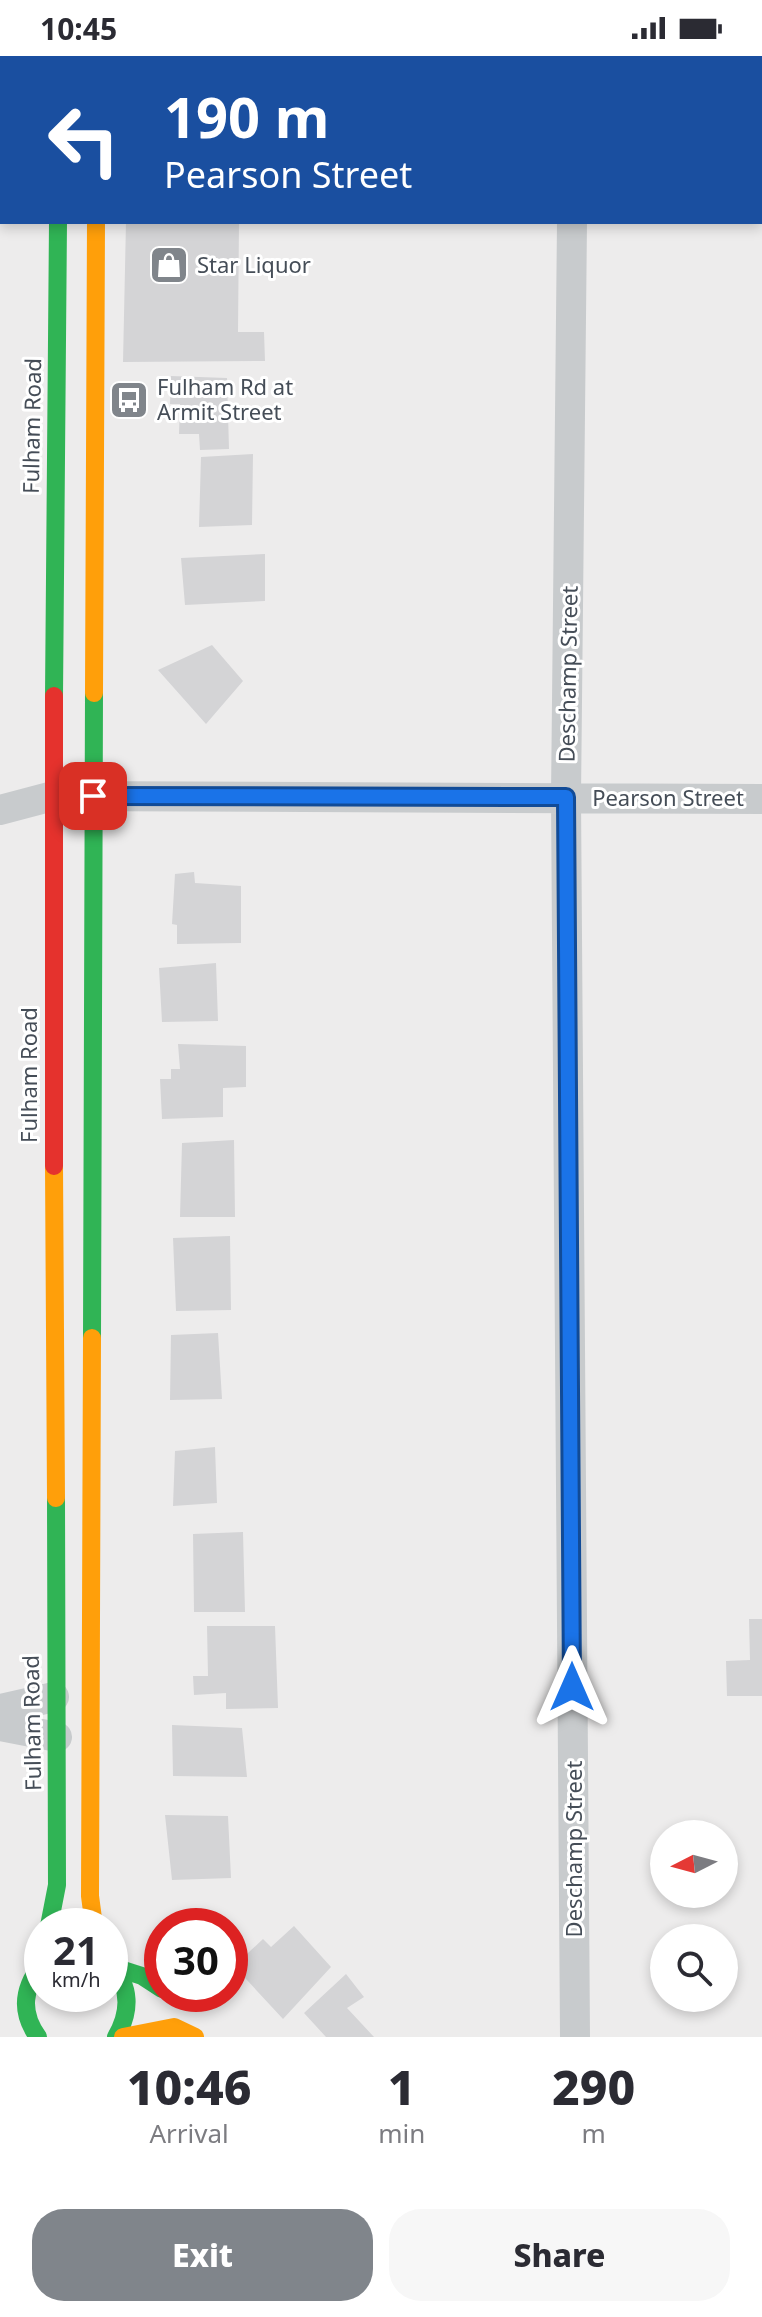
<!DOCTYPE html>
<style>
body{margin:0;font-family:"Noto Sans",sans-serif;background:#f7f7f7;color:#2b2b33;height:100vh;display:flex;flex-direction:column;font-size:30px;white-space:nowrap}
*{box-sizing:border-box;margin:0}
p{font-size:26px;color:#7c7c81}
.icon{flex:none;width:44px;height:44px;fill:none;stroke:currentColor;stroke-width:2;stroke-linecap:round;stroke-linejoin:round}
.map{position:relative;height:1981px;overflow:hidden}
.sheet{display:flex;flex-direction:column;background:#fff;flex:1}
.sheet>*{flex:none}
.hud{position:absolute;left:0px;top:0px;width:762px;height:168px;box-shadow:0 4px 12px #0003;background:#1a4fa0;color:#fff;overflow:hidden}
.needle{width:52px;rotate:264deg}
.controls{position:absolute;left:650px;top:1764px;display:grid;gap:16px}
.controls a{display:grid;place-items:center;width:88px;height:88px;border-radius:50%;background:#fff;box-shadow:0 4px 12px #0003;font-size:40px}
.speed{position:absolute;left:24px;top:1852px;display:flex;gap:16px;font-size:40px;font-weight:700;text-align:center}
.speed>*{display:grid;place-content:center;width:104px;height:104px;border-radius:50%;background:#fff;box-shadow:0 4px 12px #0003;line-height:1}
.speed small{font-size:20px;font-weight:400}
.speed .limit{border:12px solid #d22;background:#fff;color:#111}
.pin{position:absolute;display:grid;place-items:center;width:68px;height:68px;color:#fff;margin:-34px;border-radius:16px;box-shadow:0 4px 12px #0006}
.me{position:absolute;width:88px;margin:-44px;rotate:0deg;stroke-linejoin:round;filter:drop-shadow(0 0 6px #0008)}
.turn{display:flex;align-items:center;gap:28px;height:168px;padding:0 32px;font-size:36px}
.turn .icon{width:104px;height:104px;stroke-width:2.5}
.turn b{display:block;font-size:56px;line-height:68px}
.eta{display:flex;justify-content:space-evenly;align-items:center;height:136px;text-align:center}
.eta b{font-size:48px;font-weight:800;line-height:56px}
.primary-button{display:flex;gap:16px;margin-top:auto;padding:16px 32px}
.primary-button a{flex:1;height:92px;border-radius:32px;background:#80858b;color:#fff;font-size:32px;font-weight:800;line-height:92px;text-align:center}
.primary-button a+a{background:#f7f7f7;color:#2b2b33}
.status{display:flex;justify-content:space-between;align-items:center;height:56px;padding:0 40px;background:#fff;direction:ltr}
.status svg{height:22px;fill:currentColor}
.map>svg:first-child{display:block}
.building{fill:#d4d4d6}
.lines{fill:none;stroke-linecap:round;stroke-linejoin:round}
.street{stroke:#c8cbcd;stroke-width:30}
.fast{stroke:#30b455;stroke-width:18}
.slow{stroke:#ff9f0a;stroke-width:18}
.jam{stroke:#e5322d;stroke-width:18}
.route-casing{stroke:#114b97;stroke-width:20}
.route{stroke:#1a73e8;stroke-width:14}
.labels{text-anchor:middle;stroke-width:6;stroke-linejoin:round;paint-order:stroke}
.poi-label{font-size:22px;fill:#454d57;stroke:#fff;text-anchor:start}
.street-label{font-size:22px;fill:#454d57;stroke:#fff}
</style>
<div class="status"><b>10:45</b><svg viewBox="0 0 49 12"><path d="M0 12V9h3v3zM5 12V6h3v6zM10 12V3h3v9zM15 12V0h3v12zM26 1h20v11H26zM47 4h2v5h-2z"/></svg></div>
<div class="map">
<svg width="762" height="1981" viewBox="0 0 762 1981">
<rect width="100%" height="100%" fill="#edecec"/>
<path class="building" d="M126,166H239L238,276H264L265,305L123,306Z
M171,320L227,322L229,393L200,394L199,378H179L180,348H170Z
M253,398L252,469L199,471L201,401Z
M265,498V545L185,549L181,502Z
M212,589L243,625L206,668L158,614Z
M194,816L195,827L241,830V887L177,888V869L172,868L175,818Z
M216,907L218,965L162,966L159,912Z
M178,988L246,990V1031L223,1032V1061L162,1063L160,1023H171V1013H180Z
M234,1084L235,1161H180L182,1087Z
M230,1180L231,1254L176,1255L173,1182Z
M218,1277L222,1343L170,1344L171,1279Z
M215,1391L217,1447L173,1450L175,1395Z
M243,1476L245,1556H194L193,1478Z
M749,1563H762V1640H727L726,1605L750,1604Z
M207,1570H275L278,1652L226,1653V1637L194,1639L193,1620H208Z
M172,1669L242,1672L247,1721L173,1720Z
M165,1759L228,1760L231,1822L172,1824Z
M294,1870L331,1911L283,1963L234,1910L263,1883L271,1891Z
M346,1918L364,1941L347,1952L374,1981H326L304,1957Z"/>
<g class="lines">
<path class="street" d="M574,2V0
M572,166L566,741L575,1981
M0,754L53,740L762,743
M0,1653L54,1641
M0,1670L57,1681"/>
<path class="fast" d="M54,640L58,166
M92,1282L94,637
M49,1870L57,1829L56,1442
M110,1908C131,1930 131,1955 116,1981
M114,1911L142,1920L162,1933
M38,1981C20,1956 23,1932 42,1908"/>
<path class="slow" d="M94,637L96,166
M54,1110L56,1442
M92,1282L90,1840L94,1870
M123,1981L174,1971L195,1981"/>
<path class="jam" d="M13,0V2
M126,0V2
M54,640V1110"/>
</g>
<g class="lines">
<g class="route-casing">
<path id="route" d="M93,740L566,741L572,1631"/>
</g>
<use href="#route" class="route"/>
</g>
<defs>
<g id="shop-square" transform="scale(2)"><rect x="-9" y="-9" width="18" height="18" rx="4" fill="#80858b" stroke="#fff"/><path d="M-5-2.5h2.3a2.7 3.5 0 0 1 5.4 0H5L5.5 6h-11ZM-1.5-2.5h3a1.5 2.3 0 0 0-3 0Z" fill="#fff"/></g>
<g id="bus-square" transform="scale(2)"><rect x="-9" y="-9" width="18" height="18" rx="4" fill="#80858b" stroke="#fff"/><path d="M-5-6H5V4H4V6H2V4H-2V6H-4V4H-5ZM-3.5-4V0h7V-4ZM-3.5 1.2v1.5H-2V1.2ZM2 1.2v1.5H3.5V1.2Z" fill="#fff"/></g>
</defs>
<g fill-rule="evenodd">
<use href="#shop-square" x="169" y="209"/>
<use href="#bus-square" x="129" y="344"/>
</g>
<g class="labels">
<g class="poi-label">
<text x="197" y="217">Star Liquor</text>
<text x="157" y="339">Fulham Rd at<tspan x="157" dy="25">Armit Street</tspan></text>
</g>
<g class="street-label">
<text transform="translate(32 370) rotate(-89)" y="8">Fulham Road</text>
<text transform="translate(568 618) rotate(-89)" y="8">Deschamp Street</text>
<text x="668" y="750">Pearson Street</text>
<text transform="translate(29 1019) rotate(-90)" y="8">Fulham Road</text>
<text transform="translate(32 1667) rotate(-91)" y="8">Fulham Road</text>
<text transform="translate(574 1793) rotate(-90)" y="8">Deschamp Street</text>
</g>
</g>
</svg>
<div class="controls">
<a><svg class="needle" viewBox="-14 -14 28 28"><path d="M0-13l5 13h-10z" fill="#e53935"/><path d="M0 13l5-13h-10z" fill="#7c7c81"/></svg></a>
<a><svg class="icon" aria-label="search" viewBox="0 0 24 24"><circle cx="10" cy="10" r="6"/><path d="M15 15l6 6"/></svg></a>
</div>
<div class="speed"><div>21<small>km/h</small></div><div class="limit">30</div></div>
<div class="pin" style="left:93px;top:740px;background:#d93025"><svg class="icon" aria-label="arrive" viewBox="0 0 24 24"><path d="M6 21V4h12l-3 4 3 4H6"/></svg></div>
<svg class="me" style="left:572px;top:1631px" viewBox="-20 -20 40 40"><path d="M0-17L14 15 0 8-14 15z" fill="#1a73e8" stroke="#fff" stroke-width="4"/></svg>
<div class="hud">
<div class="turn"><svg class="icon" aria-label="left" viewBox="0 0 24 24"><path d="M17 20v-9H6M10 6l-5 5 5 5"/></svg><div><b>190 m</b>Pearson Street</div></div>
</div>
</div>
<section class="sheet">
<div class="eta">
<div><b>10:46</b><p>Arrival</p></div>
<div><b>1</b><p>min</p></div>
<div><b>290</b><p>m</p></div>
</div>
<div class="primary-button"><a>Exit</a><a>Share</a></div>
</section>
